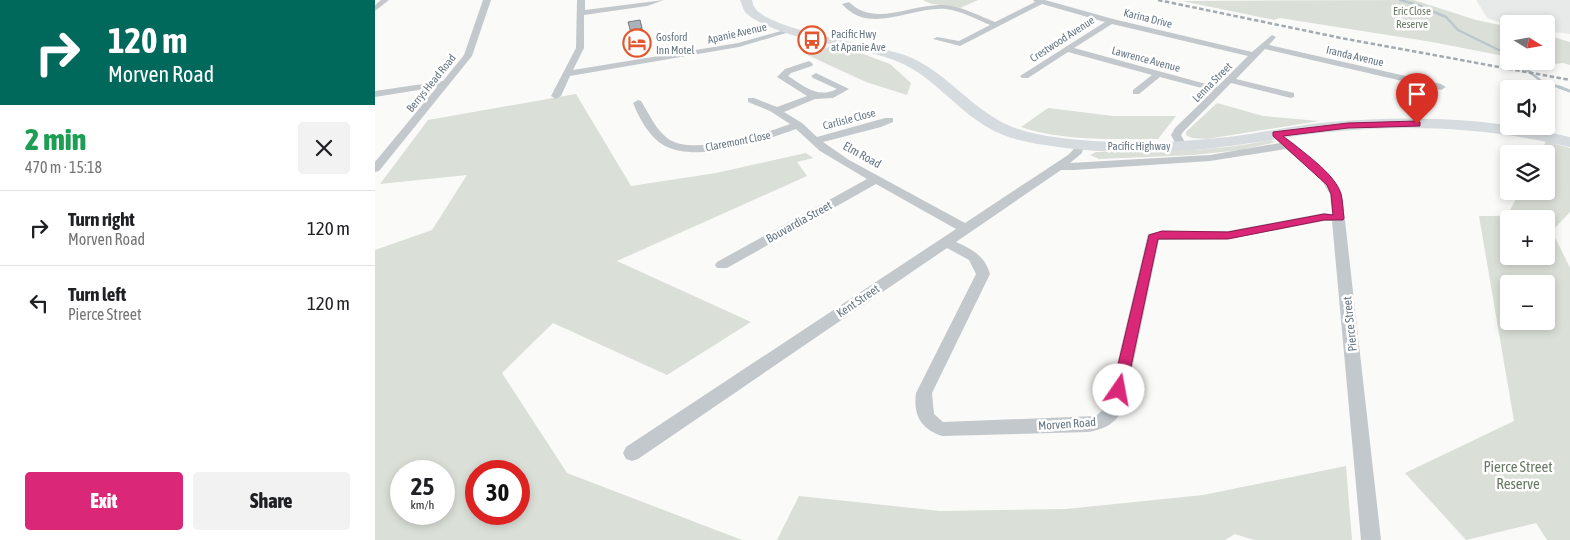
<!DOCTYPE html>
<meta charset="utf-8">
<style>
body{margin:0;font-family:"Asap Condensed",sans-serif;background:#f2f2f2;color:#202124;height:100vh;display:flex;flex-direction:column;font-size:19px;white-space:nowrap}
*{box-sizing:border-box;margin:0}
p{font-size:16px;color:#757577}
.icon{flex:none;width:28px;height:28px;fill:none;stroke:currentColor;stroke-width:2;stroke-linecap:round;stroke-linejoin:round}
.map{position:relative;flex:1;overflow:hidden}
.details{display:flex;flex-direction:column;background:#fff;width:375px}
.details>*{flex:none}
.banner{background:#00695c;color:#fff;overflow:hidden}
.needle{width:32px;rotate:101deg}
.fabs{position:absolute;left:1125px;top:15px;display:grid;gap:10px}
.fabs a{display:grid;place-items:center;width:55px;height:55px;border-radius:5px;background:#fff;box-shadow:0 2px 8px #0003;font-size:25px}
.speed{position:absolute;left:15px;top:460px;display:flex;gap:10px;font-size:25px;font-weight:700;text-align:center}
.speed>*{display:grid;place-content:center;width:65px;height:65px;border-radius:50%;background:#fff;box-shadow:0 2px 8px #0003;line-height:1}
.speed small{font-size:12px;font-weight:400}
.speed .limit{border:8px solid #d22;background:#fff;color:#111}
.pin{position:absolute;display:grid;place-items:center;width:42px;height:42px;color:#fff;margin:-51px -21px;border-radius:50% 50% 50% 0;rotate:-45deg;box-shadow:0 0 5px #0007}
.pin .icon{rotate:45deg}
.me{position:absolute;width:55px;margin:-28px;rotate:12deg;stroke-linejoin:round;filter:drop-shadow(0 0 4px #0008)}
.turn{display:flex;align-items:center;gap:18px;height:105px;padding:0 25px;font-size:22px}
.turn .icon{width:65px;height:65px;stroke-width:2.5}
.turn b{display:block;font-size:35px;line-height:42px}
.round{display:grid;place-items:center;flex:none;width:52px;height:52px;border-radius:5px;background:#f2f2f2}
.head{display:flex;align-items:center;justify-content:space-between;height:85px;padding:0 25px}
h1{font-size:30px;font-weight:800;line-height:38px;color:#1e9e55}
.button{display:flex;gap:10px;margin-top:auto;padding:10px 25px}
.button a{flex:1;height:58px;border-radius:5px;background:#db2777;color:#fff;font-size:20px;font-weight:800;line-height:58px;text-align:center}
.button a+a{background:#f2f2f2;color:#202124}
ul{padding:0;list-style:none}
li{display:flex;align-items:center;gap:15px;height:75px;padding:0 25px;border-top:1px solid #e0e0e0}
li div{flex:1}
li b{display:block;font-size:19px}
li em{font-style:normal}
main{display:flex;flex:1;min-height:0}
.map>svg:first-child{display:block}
.built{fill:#e8e9e9}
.green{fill:#dadfd7;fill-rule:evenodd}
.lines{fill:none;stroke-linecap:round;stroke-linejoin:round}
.stream-far1{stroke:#bbc7cb;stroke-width:2.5}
.stream{stroke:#bbc7cb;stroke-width:3}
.minor{fill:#c3c8cc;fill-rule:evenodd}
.primary{fill:#d6dbdf;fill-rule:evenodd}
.rail{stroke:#a2aab0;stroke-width:2.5;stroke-dasharray:4.5 2.5;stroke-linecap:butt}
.shaded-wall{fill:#777d82}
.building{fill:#aab3b9;stroke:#777d82}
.route{fill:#db2777;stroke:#8e194d}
.labels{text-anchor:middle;stroke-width:5;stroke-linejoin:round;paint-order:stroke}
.far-park-label{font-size:11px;fill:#687a64;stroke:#fff}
.far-street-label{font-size:11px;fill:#657683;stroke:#fff}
.far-poi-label{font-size:11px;fill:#657683;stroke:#fff;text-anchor:start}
.street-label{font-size:12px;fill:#657683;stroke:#fff}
.near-park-label{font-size:15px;fill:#687a64;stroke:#fff}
</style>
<main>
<section class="details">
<div class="banner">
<div class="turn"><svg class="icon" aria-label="right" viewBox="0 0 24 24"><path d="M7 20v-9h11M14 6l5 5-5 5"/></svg><div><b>120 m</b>Morven Road</div></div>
</div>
<div class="head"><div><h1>2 min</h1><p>470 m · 15:18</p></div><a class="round"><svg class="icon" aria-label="close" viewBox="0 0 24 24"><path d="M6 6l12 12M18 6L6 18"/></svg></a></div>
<ul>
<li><svg class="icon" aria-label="right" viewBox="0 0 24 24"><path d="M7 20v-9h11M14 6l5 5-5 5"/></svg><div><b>Turn right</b><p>Morven Road</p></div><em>120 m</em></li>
<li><svg class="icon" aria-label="left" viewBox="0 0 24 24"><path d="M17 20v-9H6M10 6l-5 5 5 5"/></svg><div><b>Turn left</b><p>Pierce Street</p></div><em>120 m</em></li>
</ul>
<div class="button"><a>Exit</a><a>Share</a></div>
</section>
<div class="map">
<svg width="1195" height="540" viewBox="0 0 1195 540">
<rect width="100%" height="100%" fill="#fafaf8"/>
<path class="built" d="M1101,0H1195V34L1171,31V24H1134L1113,19Z"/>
<path class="green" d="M548,0H603L585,8C573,4 559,7 548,0Z
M1039,0L1101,20L1134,27V57L1057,42L905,18L899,20L807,1Z
M1171,35L1195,42V65L1188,63L1163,66L1148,61H1171Z
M464,45L515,64L536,83L532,95L491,82L428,53Z
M201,94L256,186L341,173L431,153L438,158L422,162L432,176L242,261L376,322L292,375L178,323L127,373L192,473L367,540H0V250L57,230L92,175L5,184L53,120ZM26,471H69V514H26ZM101,471H144V514H101Z
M842,103L888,116L944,121L832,139L817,138L811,135V132Z
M673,108L738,116H801L783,139C741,139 686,141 646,127Z
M895,140L901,142L865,150L819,155L724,159L715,155L721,152C780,152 838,152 895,140Z
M1171,141L1195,148V212L1177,231L1195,268V540H1172L1161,523L1091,540L1030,473L1139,421L1104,216H1132L1145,191H1171V154H1165ZM1134,219H1171V256H1134ZM1134,284H1171V321H1134Z
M971,466L977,540H879L860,534L850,540H402L424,496L565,511L691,509L828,495Z"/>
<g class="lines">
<path class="stream-far1" d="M1025,0L1043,5L1071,17L1083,30L1134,55
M1148,61L1152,66
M1151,69L1166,81L1187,88"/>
<path class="stream" d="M1184,87L1195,91"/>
<path class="minor" d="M6,0H14L0,11V5Z
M108,0H116L97,56L4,171L0,172V162L62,87L0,97V91L68,81L89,55Z
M202,0H210V10L289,0L272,6L209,15V48L198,70L363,43L417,28L421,30L364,47L195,76L186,96L181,99L176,96L201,48Z
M658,0H670L738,19L877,52L897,35L901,37L894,45L1066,84L1071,87L1066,90L890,49L861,79L919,93V97L916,98L856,83L808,132L806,135L812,146L807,149L803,148L796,135L800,128L838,91L785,77L764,94H758V90L777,75L693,52L653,78H647L645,76L730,22L667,4L585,46L558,39L562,37L584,41L615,25C601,19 586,11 571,9C537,6 494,36 467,4L474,2C500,28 537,3 569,5C587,6 604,16 620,22L660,2ZM737,24L873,56L842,87L699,48Z
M434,61L438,64L437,66L416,73L413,76C429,86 442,99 462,89L438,78L436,76L441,73L474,89L458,98L440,99L409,112L427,123L442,137L510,118H518V122L506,127L448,142L474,160L590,223L693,155L698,150L700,143L704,142L709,145L707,153L695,163L835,155L905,143L896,134L901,131L919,143L954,175L967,194L1006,540H986L957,221H949L853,239L784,240L749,408C740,424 730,429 713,432L567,436C546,429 538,415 541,393L601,274L594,260L572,248L263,459L257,461L251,459L248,453L251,447L581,229L501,184L352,268H342L340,265L342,262L492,179L445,151L421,129C389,141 323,163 290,146C275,138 264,118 258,103L263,100L266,101C275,115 282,133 297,141C322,154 389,134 415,124L395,111L373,102V98H379L402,107L432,96L402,77L410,69ZM911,149L946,179L955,194L957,214L949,213L853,231H787L773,234L732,406L721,416L568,422L559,414L557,393L615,274C610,256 597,249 581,242L686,170H699L835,161Z"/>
<path class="primary" d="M365,0H377C378,3 378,6 380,8C395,30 495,44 523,53C563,64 588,100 623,120C638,129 655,133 672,136C732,145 793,144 853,137C887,133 921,125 956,122C1038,115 1117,118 1195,137V147C1116,128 1036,124 955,132C921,135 888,142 855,146C794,154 731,155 670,145C650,142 630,138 612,127C578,107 555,72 516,59C475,45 433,44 393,26C386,23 375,18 370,12C368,9 367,4 365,0Z"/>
<path class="rail" d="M783,0L966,38L1195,80"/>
</g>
<path class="shaded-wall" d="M265,20L269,34L258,40L256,33Z"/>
<path class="building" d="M265,20L267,28L256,33L253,22Z"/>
<path class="route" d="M1042,121L1045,122V126L973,128L908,136C925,150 960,173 966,194C968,202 968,211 969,218L968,220H949L853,239H783L751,390L749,394L744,395L739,394L737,390L774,235L787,231L853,232L949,214L958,215L956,194L952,185L898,136V132L973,123Z"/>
<defs>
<g id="bus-ring" transform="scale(1.4375)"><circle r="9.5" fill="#fff" stroke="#e4572e" stroke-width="1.5"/><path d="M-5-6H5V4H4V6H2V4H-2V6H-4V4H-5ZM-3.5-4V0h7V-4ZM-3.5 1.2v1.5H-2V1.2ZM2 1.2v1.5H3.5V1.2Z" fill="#e4572e"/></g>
<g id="hotel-ring" transform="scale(1.4375)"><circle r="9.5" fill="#fff" stroke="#e4572e" stroke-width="1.5"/><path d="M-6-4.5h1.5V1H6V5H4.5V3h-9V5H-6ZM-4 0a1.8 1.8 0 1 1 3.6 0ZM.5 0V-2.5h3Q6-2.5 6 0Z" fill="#e4572e"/></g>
</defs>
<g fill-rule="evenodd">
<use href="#bus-ring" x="437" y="40"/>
<use href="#hotel-ring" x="262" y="43"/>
</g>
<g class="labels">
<g class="far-park-label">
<text x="1037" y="15">Eric Close<tspan x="1037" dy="13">Reserve</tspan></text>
</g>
<g class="far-street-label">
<text transform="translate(773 18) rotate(14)" y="4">Karina Drive</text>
<text transform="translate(362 33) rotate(-13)" y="4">Apanie Avenue</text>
<text transform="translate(687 39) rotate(-33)" y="4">Crestwood Avenue</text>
<text transform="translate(980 56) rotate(13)" y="4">Iranda Avenue</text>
<text transform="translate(771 59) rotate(15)" y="4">Lawrence Avenue</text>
<text transform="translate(837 82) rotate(-45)" y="4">Lenna Street</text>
<text transform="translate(56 83) rotate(-51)" y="4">Berrys Head Road</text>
<text transform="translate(474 119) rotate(-15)" y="4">Carlisle Close</text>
<text transform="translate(363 141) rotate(-11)" y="4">Claremont Close</text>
<text x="764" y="150">Pacific Highway</text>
</g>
<g class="far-poi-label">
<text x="456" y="38">Pacific Hwy<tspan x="456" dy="13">at Apanie Ave</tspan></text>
<text x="281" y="41">Gosford<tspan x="281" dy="13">Inn Motel</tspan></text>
</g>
<g class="street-label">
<text transform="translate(487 155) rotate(29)" y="4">Elm Road</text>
<text transform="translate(424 222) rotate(-29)" y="4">Bouvardia Street</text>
<text transform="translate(483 301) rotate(-34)" y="4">Kent Street</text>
<text transform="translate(975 324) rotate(-96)" y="4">Pierce Street</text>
<text transform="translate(692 424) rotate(-4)" y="4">Morven Road</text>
</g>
<g class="near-park-label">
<text x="1143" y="472">Pierce Street<tspan x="1143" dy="17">Reserve</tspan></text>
</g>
</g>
</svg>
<div class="fabs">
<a><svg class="needle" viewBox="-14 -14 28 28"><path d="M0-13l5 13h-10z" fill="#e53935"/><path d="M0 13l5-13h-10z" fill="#757577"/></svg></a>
<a><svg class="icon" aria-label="sound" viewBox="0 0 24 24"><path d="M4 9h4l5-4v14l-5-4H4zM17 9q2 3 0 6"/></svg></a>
<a><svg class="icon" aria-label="layers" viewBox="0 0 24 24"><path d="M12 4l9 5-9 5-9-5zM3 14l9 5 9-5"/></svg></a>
<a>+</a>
<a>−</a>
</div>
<div class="speed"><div>25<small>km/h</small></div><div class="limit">30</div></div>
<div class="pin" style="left:1042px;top:124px;background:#d93025"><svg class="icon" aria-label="arrive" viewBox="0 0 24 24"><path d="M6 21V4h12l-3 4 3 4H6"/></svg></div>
<svg class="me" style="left:744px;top:390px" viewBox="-20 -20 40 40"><circle r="19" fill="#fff"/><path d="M0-13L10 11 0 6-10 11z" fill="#db2777"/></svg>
</div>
</main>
